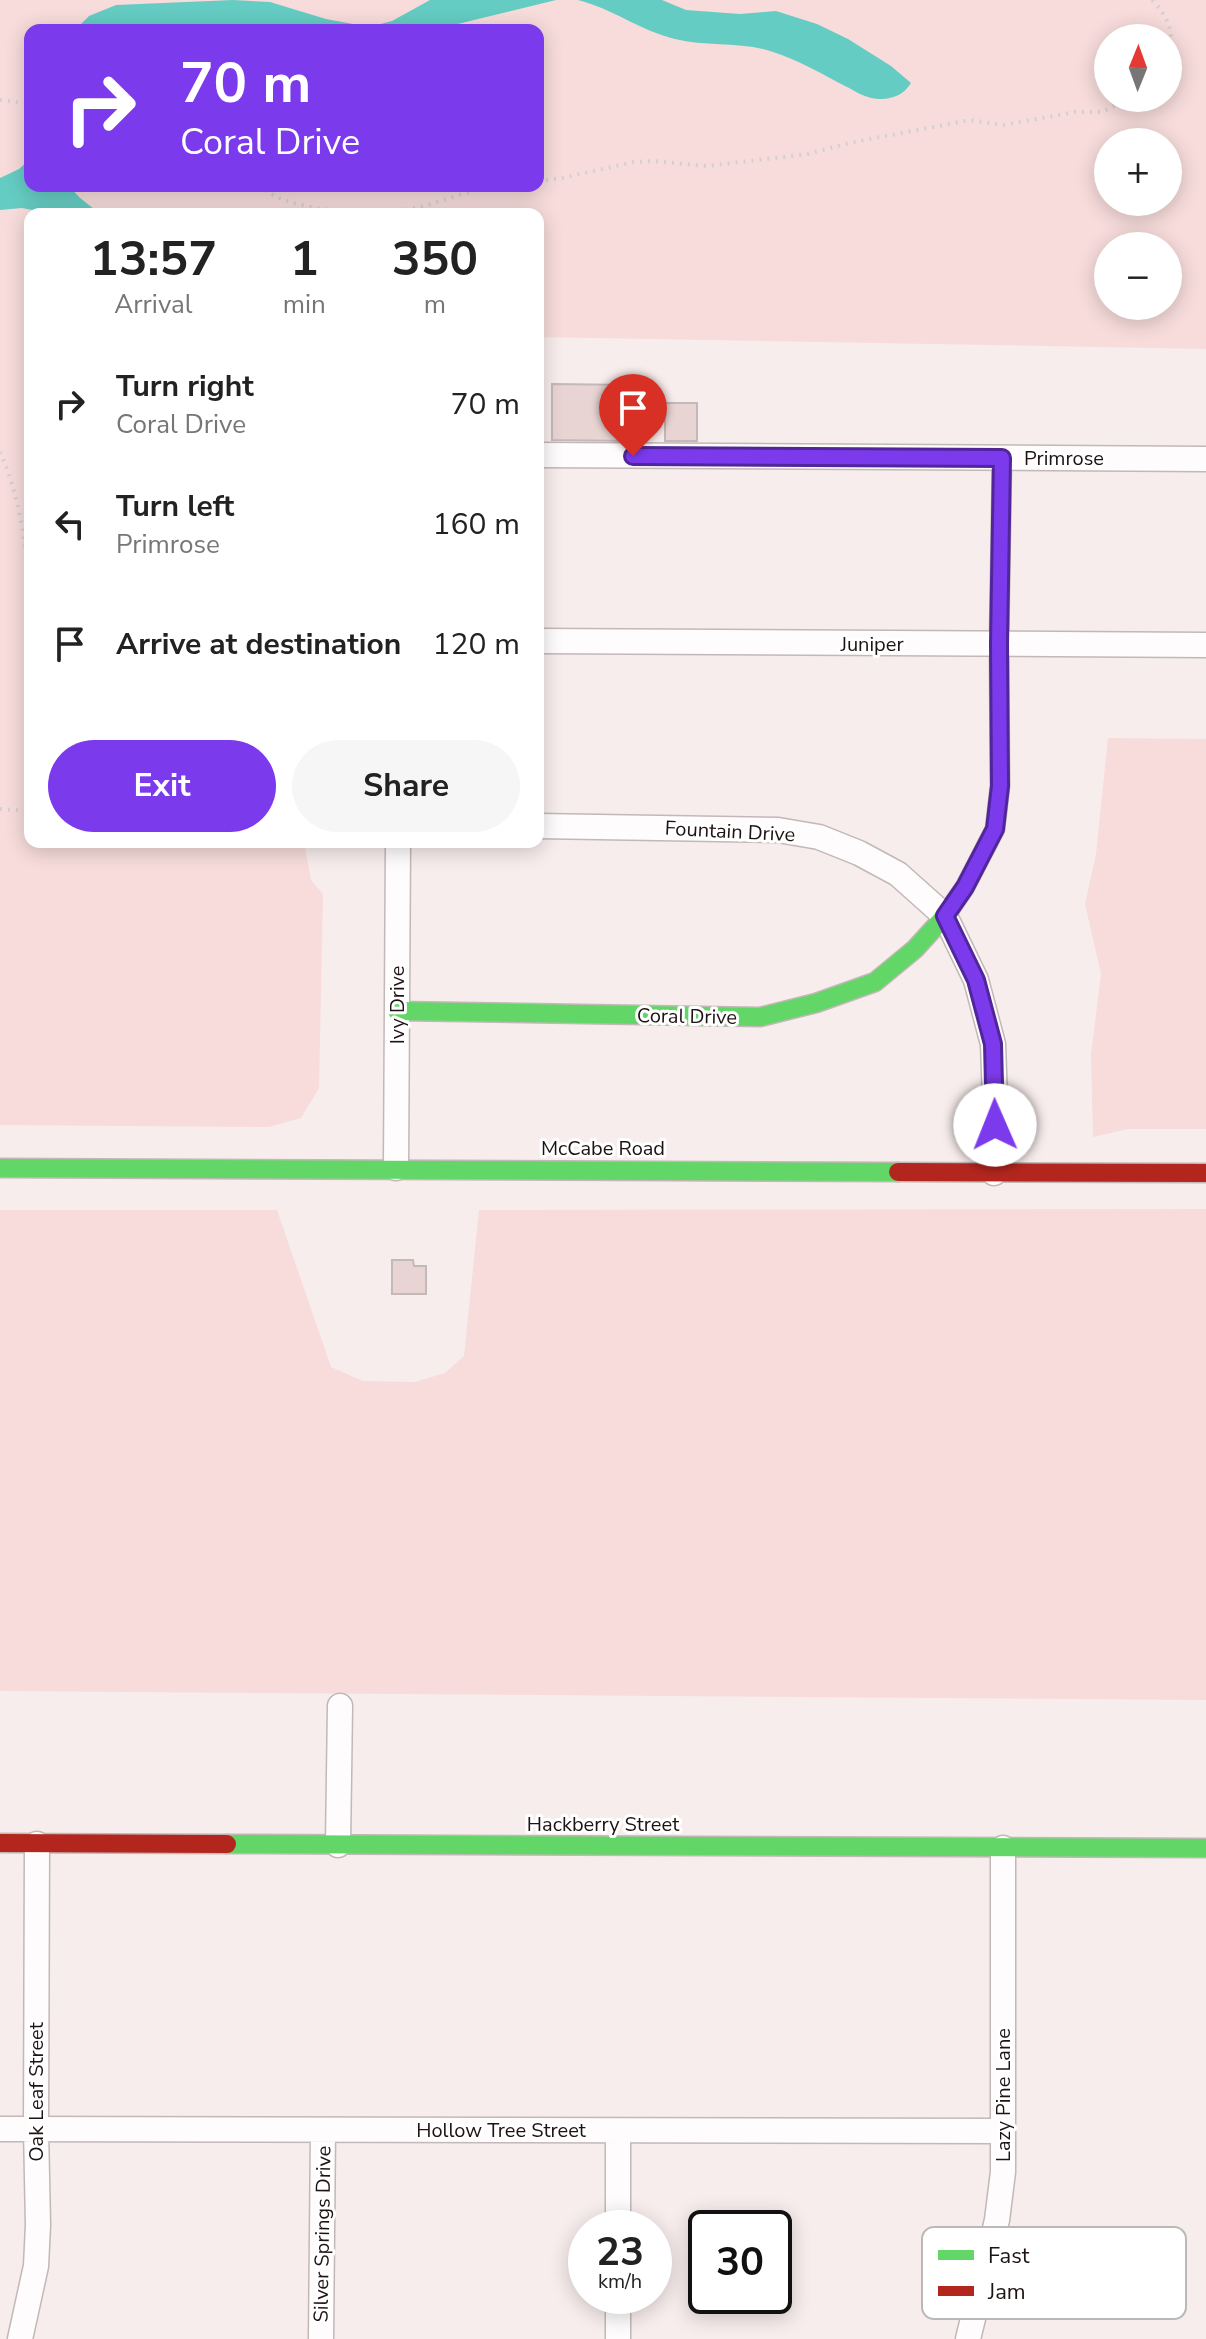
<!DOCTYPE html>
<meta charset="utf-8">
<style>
body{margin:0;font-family:"Nunito Sans",sans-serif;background:#f6f6f6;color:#222;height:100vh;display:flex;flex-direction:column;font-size:30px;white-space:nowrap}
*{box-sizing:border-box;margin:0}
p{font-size:26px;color:#767676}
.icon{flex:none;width:44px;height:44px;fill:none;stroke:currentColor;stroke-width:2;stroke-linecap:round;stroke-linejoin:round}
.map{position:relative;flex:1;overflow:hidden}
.drawer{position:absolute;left:24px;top:208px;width:520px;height:640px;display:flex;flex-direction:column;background:#fff;border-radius:16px;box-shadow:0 4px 20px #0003}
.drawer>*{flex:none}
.guide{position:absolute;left:24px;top:24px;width:520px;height:168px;border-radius:16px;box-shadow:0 4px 20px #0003;background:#7c3aed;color:#fff;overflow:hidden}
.needle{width:52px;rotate:1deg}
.fabs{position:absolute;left:1094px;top:24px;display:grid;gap:16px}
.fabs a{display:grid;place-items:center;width:88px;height:88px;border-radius:50%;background:#fff;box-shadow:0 4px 20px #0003;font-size:40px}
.speed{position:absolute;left:568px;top:2210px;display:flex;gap:16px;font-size:40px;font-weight:700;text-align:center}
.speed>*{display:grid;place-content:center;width:104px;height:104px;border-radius:50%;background:#fff;box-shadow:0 4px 20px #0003;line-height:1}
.speed small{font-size:20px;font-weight:400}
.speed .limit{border:4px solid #111;border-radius:12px;background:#fff;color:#111}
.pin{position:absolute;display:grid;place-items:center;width:68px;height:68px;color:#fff;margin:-82px -34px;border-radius:50% 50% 50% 0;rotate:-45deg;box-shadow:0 0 8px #0007}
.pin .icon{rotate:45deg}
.me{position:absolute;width:88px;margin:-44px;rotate:359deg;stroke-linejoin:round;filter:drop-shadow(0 0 6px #0008)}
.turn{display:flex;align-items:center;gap:28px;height:168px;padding:0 24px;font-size:36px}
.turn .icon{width:104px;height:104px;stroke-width:2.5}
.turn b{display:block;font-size:56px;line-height:68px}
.eta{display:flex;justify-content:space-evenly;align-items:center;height:136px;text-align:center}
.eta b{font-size:48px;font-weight:700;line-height:56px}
.cta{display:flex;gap:16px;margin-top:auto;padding:16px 24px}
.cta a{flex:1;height:92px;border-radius:48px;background:#7c3aed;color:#fff;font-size:32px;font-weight:700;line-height:92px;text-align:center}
.cta a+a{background:#f6f6f6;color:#222}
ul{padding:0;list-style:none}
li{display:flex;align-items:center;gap:24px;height:120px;padding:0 24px}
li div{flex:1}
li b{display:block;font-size:30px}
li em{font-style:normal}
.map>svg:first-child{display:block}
.green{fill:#f7dcdb;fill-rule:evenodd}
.water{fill:#65ccc3}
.building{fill:#e8d4d3;stroke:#c3b9b8;stroke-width:2}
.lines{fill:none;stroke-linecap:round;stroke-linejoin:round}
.street-casing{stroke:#c2b8b7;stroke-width:27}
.fast-casing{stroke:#c2b8b7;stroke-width:21}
.jam-casing{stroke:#c2b8b7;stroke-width:21}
.path{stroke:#d3d0d0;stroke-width:4;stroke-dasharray:2 6;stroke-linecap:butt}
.street{stroke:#fefcfc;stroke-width:24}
.fast{stroke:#63d668;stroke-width:18}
.jam{stroke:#b3261e;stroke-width:18}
.route-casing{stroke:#51269a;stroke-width:20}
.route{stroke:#7c3aed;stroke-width:14}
.labels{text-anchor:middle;stroke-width:6;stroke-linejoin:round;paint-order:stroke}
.street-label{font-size:20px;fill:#1d1313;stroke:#fff}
.key{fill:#fff;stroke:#bbb8b8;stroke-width:2}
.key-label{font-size:22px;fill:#1d1313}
</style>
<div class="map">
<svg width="1206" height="2339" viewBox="0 0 1206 2339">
<rect width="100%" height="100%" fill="#f7edec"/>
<path class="green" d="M0,0H1206V349L538,337V214H30V842H304L311,880L323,894L319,1088L301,1118L269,1127L0,1125ZM30,30H538V186H30ZM1108,38H1168V98H1108ZM1108,142H1168V202H1108ZM1108,246H1168V306H1108Z
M1108,738L1206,739V1129H1128L1093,1137L1091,1055L1101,974L1085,904L1096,854Z
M1206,1209V1700L0,1691V1210H277L331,1367L363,1381L415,1382L445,1373L464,1356L479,1210Z"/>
<path class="water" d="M233,0L270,2L326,19L369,27L392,21L430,0H556L433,30H266L247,27L210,30H75L89,16L116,5Z
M578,0H662L686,10L740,14L776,11L817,24L848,39L891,66L911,83C902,98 884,102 868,97C860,95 852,89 845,86C822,74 798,60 773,52C741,41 707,47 675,39C641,31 611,8 578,0Z
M30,159V186H69L79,197L100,214H54L22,208L0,210V178L19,169Z"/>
<path class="building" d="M552,384L632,385L631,441L552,440Z
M665,403H697V441H665Z
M392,1260H413L414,1266H426V1294H392Z"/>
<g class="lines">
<g class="street-casing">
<path id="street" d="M538,455L1206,459
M538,641L1206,645
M538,826L778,830L819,837L859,853L898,874L945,916L976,980L993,1044L995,1100L994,1173
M396,1168L398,842
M338,1845L340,1706
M0,2129L1002,2131
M618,2131V2228
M20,2339L36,2266L38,2225L36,2129L37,1844
M321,2339L323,2130
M618,2339V2296
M968,2339L997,2220L1003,2172V1848"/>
</g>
<g class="fast-casing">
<path id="fast" d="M397,1011L760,1017L816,1003L875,982L915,949L945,916L965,887L995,829L1000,786L999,644L1002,458
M0,1168L898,1172
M227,1844L1206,1848"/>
</g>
<g class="jam-casing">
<path id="jam" d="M898,1172L1206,1173
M0,1843L227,1844"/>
</g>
<path class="path" d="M1152,0C1167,16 1176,32 1168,53
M0,100L30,104
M538,181L562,178L634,162L653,161L707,166L808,154L849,143L970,120L1003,125L1075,112H1103L1128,98
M258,186C267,191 275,197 285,200C320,213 383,216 419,207C445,201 469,190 496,186
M0,452C20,496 27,549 29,597C29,620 25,643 30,665
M0,809L30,811"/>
<use href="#street" class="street"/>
<use href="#fast" class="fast"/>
<use href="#jam" class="jam"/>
</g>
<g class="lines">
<g class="route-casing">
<path id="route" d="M633,456L1002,458L999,644L1000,786L995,829L965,887L945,916L976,980L993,1044L995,1125"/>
</g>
<use href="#route" class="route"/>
</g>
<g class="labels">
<g class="street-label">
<text x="1064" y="465">Primrose</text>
<text x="872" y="651">Juniper</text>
<text transform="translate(730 831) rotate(3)" y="7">Fountain Drive</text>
<text transform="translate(397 1005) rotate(-90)" y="7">Ivy Drive</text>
<text transform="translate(687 1016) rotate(1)" y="7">Coral Drive</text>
<text x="603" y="1155">McCabe Road</text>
<text x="603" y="1831">Hackberry Street</text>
<text transform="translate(36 2092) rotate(-90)" y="7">Oak Leaf Street</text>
<text transform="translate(1003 2095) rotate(-90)" y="7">Lazy Pine Lane</text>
<text x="501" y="2137">Hollow Tree Street</text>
<text transform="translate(322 2234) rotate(-89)" y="7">Silver Springs Drive</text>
</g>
</g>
<rect x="922" y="2227" width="264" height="92" rx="12" class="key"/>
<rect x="938" y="2250" width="36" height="10" fill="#63d668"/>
<rect x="938" y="2286" width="36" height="10" fill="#b3261e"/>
<g class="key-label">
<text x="988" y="2263">Fast</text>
<text x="988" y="2299">Jam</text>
</g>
</svg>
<div class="fabs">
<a><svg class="needle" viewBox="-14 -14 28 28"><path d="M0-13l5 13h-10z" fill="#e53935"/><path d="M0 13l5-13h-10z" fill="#767676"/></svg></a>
<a>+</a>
<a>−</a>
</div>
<div class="speed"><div>23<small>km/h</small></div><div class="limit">30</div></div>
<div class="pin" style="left:633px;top:456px;background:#d93025"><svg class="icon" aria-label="arrive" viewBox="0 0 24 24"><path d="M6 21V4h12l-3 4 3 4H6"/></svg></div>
<svg class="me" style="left:995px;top:1125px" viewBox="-20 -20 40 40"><circle r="19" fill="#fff"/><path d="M0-13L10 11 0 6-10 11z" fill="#7c3aed"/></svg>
<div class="guide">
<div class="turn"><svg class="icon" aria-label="right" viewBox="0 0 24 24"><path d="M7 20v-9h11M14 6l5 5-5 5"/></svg><div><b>70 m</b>Coral Drive</div></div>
</div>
<section class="drawer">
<div class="eta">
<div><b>13:57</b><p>Arrival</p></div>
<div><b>1</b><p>min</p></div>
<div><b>350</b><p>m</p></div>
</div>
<ul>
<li><svg class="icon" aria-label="right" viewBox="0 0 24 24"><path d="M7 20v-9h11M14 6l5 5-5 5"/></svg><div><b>Turn right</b><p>Coral Drive</p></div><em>70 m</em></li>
<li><svg class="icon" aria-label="left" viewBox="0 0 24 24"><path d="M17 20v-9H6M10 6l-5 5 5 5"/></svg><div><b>Turn left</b><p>Primrose</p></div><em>160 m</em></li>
<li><svg class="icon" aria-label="arrive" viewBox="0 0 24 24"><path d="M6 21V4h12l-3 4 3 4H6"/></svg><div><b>Arrive at destination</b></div><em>120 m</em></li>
</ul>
<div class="cta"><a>Exit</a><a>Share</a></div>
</section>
</div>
